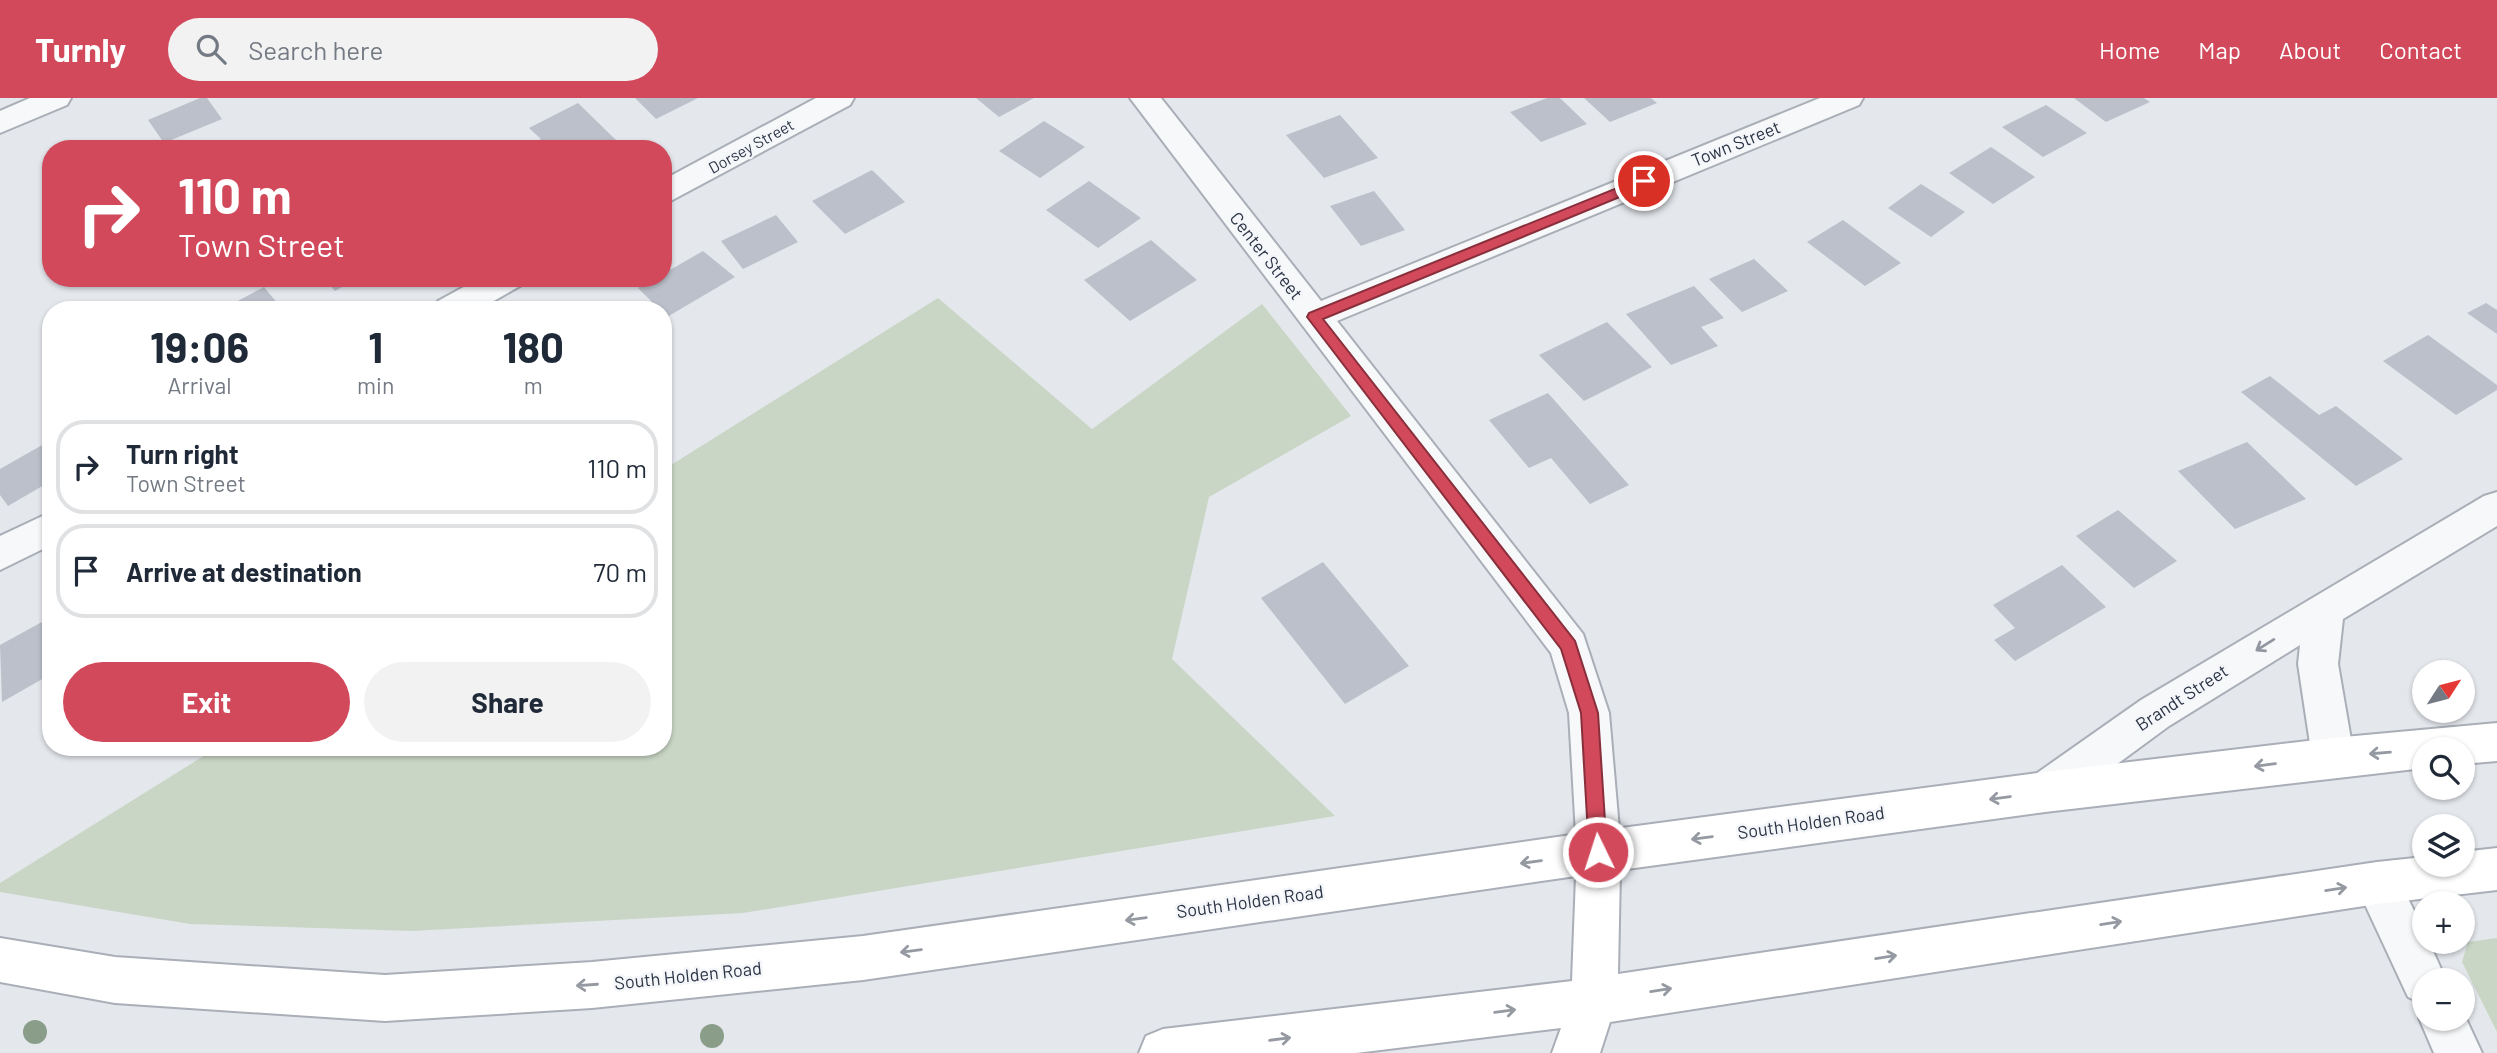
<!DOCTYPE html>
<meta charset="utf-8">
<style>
body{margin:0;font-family:Barlow,sans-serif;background:#f2f2f3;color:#1f2937;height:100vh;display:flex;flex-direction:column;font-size:26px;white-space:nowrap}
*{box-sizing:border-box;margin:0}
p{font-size:23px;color:#747a83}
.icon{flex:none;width:38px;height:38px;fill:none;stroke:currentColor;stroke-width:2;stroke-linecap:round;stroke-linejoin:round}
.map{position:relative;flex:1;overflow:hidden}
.details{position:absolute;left:42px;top:203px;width:630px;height:455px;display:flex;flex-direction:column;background:#fff;border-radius:28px;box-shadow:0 2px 5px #0004}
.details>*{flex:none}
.guide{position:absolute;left:42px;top:42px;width:630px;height:147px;border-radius:28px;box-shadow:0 2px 5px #0004;background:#d1495b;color:#fff;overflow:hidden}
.needle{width:46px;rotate:54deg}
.fabs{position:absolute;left:2412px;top:562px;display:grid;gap:14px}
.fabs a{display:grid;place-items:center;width:63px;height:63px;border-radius:50%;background:#fff;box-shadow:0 2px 5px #0004;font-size:35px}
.pin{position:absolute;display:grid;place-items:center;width:60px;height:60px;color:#fff;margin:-30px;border:4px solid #fff;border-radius:50%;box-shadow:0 2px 7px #0007}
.me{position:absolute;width:77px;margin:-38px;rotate:356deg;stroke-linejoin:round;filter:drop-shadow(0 0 5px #0008)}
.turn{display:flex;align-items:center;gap:24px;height:147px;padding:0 21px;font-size:32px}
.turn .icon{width:91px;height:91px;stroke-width:2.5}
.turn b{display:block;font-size:49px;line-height:60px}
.eta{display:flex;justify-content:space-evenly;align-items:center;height:119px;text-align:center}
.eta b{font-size:42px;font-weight:700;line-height:49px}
.button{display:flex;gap:14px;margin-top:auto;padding:14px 21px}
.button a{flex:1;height:80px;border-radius:42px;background:#d1495b;color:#fff;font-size:28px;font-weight:700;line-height:80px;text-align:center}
.button a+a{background:#f2f2f3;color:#1f2937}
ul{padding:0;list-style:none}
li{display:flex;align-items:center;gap:21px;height:94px;margin:0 14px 10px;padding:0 7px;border:4px solid #e0e1e3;border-radius:28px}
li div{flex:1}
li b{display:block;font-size:26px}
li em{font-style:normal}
header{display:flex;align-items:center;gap:42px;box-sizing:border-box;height:98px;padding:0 35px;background:#d1495b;color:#fff}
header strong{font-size:33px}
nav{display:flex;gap:38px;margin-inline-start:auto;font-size:24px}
.search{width:490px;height:63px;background:#f2f2f3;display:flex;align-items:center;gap:18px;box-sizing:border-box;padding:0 24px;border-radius:38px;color:#747a83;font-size:26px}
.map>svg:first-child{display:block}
.green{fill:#c9d6c5}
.building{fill:#bbc0ca}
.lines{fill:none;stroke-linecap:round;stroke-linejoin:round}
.street-casing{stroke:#a9aeb7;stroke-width:4}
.secondary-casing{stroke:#a9aeb7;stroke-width:4}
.street{fill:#f7f8fa;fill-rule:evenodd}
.secondary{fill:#fff;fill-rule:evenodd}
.tree{fill:#899d89}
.oneway{stroke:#9196a0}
.oneway2{stroke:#959aa2}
.route{fill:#d1495b;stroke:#882f3b;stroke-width:2}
.labels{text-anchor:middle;stroke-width:5;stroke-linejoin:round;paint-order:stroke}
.far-street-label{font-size:16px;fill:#2b3445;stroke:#f4f6f9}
.street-label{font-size:18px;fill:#2b3445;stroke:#f4f6f9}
</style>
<header>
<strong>Turnly</strong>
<div class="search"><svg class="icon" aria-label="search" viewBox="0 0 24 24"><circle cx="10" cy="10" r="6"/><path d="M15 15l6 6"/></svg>Search here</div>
<nav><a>Home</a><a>Map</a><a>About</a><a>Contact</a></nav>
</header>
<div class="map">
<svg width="2497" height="955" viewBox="0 0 2497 955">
<rect width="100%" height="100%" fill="#e4e7ec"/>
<path class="green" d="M938,200L1092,331L1262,206L1351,318L1209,399L1172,561L1335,718L743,815L412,833L190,826L0,794V785L218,649H663V372Z
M2497,840V934L2462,864L2468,844Z"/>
<path class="building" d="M200,0H207L222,21L164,45L148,22Z
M635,0H698L656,21Z
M976,0H1034L999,19Z
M1547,0H1560L1587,26L1541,44L1510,14Z
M1584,0H1651L1657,5L1610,24Z
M2074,0H2144L2150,4L2106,24Z
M578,5L618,44L605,51H521L541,41L529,30Z
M2046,7L2087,35L2043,59L2002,29Z
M1340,17L1378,60L1324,80L1286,37Z
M1044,23L1085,49L1040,80L999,53Z
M1991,49L2035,79L1993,106L1949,75Z
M872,72L905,104L845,136L812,103Z
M1089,83L1141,120L1098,150L1046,112Z
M1921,86L1965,114L1931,139L1888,110Z
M1374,93L1405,132L1361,148L1330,108Z
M776,117L798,144L743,171L721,143Z
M1843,122L1901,165L1865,188L1807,144Z
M1151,142L1197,182L1130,223L1084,182Z
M703,153L735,179L667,219L638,190L655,180H663V176Z
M1754,161L1788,193L1742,214L1709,181Z
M324,180H358L335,193Z
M1694,188L1724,220L1701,229L1718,248L1671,267L1626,216Z
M264,189L283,212H221Z
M2486,205L2497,212V236L2467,215Z
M1607,224L1652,269L1584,303L1539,257Z
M2428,237L2497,287V292L2456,317L2383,263Z
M2270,278L2319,317L2336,308L2403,361L2356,388L2241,294Z
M1548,295L1629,387L1590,406L1551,360L1529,370L1489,322Z
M51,342V383L8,408L0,397V371Z
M2247,344L2306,401L2235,431L2178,373Z
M2118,412L2177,463L2134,490L2076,438Z
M1323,464L1409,568L1345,606L1261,500Z
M2062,467L2106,509L2015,563L1994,542L2015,530L1993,507Z
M51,519V576L2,604L0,547Z"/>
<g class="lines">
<g class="street-casing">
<path id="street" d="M30,0H71L67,7L0,35V13Z
M816,0H854L850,7L663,107V82Z
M1130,0H1161L1321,203L1820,0H1863L1859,7L1337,223L1583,536L1609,615L1621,754L1614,769L1599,775L1584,769L1577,754L1569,615L1551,555Z
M480,180H524L520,188L478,212H433L438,203Z
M2497,394V428L2343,521L2338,566L2354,659L2348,672L2333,678L2318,672L2312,659L2298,566L2300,547L2169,628L2060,708L2045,714L2030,708L2024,694L2030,680L2141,602L2484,398Z
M51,414V447L0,472V438Z
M2377,764L2393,770L2424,833V844H2429L2446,882H2424V906L2408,899L2355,785L2361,770Z
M2424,908V920H2462V912L2482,955H2434L2419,920Z"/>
</g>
<g class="secondary-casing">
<path id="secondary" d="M2497,625V663L2462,666V651H2424V670L2045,714L1620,772L1618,876L2377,764L2424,759V766H2462V754L2497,750V792L2377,806L1610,924L1600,955H1552L1561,930L1356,955H1139L1146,938L1163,931L1572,883L1576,778L863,882L592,910L385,923L115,905L0,884V840L115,859L385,877L592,864L863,838L1599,733L2045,674L2333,640Z"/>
</g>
<use href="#street" class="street"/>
<use href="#secondary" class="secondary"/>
</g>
<g class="tree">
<circle cx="35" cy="934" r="12"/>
<circle cx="712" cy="938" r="12"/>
</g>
<defs><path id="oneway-shaft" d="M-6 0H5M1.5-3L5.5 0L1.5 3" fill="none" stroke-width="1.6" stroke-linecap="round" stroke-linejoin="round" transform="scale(1.75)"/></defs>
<use class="oneway" href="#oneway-shaft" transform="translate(2265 547) rotate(148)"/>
<g class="oneway2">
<use href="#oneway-shaft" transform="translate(2380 655) rotate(175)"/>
<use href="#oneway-shaft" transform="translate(2265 667) rotate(173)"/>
<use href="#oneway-shaft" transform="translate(2000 700) rotate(172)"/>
<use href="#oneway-shaft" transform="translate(1702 740) rotate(172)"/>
<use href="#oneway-shaft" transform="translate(1531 764) rotate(172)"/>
<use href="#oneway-shaft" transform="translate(2336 791) rotate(-9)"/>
<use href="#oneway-shaft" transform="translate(1136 821) rotate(172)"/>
<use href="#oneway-shaft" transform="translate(2111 825) rotate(-9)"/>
<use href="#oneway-shaft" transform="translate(911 853) rotate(172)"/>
<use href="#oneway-shaft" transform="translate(1886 859) rotate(-9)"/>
<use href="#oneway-shaft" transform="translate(587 887) rotate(176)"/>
<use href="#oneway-shaft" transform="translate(1661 892) rotate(-9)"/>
<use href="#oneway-shaft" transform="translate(1505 913) rotate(-7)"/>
<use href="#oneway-shaft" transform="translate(1280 941) rotate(-7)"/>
</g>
<path class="route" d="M1644,79L1651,83L1649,87L1323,221L1575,543L1598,615L1607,754L1605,760L1598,763L1592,760L1589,754L1581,615L1561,551L1307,219L1309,215Z"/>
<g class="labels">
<g class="far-street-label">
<text transform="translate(751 48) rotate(-29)" y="6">Dorsey Street</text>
</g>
<g class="street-label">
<text transform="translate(1736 46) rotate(-22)" y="6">Town Street</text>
<text transform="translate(1266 158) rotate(52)" y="6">Center Street</text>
<text transform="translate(2182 600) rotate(-33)" y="6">Brandt Street</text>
<text transform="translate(1811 725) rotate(-8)" y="6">South Holden Road</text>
<text transform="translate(1250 804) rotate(-8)" y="6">South Holden Road</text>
<text transform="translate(688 878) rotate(-6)" y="6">South Holden Road</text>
</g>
</g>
</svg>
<div class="fabs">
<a><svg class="needle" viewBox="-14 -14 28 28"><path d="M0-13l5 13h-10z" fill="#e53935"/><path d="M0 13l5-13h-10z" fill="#747a83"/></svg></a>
<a><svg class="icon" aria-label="search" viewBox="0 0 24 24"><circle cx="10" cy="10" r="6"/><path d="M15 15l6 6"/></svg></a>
<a><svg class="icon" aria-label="layers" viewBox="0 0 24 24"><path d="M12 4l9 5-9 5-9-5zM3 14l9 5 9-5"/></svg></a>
<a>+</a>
<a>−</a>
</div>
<div class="pin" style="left:1644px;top:83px;background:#d93025"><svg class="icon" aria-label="arrive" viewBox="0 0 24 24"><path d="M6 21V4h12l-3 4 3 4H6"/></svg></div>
<svg class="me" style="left:1598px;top:754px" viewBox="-20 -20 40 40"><circle r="17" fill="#d1495b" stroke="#fff" stroke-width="3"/><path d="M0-11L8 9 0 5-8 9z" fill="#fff"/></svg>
<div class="guide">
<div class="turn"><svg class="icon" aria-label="right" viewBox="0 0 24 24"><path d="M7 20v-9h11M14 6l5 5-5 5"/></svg><div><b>110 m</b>Town Street</div></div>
</div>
<section class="details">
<div class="eta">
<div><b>19:06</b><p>Arrival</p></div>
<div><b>1</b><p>min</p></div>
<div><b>180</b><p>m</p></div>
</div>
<ul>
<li><svg class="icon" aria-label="right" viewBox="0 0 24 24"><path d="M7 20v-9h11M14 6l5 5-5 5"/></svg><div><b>Turn right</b><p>Town Street</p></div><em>110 m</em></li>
<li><svg class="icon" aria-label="arrive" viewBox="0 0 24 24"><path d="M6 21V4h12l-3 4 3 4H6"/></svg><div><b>Arrive at destination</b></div><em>70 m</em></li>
</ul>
<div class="button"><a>Exit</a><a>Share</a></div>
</section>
</div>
